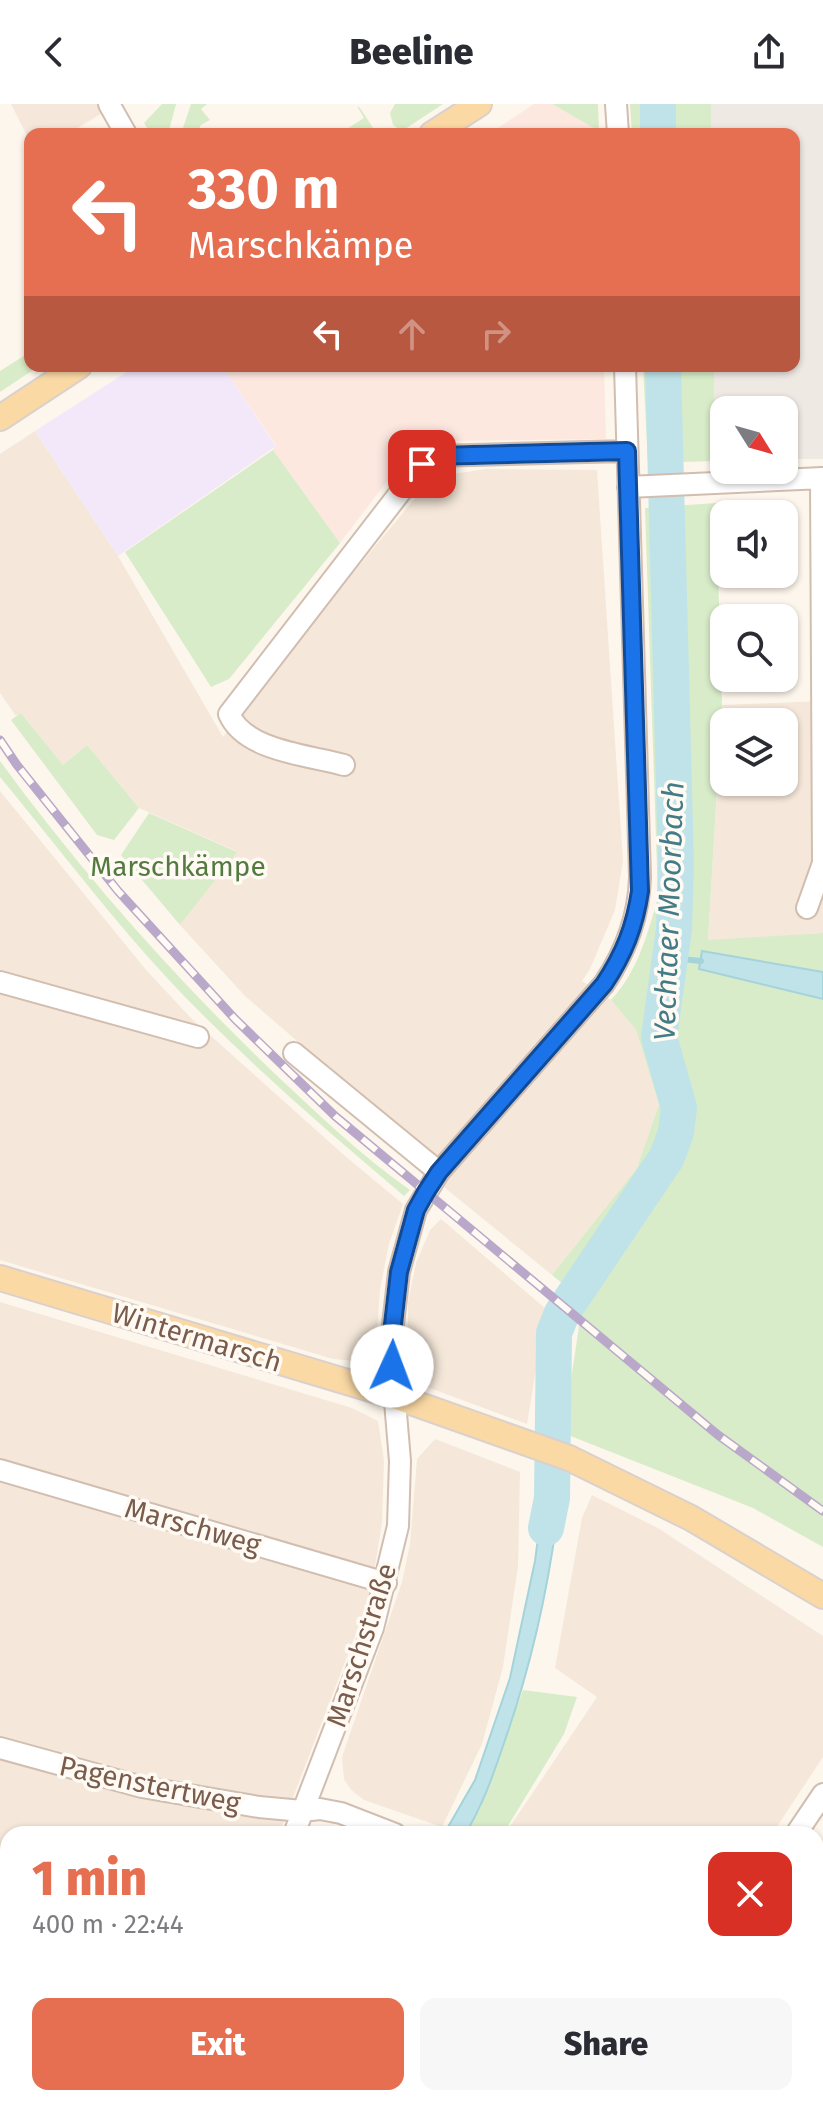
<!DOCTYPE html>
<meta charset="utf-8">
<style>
body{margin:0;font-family:"Fira Sans",sans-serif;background:#f7f7f7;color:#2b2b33;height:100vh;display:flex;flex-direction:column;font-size:30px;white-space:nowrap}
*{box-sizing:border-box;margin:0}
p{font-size:26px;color:#7c7c81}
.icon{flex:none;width:44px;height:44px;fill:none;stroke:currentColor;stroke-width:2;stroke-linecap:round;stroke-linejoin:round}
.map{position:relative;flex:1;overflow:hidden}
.drawer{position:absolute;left:0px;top:1722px;width:824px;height:280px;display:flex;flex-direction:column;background:#fff;border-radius:24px 24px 0 0;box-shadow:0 2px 6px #0004}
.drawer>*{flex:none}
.hud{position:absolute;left:24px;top:24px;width:776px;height:244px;border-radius:16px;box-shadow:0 2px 6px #0004;background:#e76f51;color:#fff;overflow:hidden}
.needle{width:52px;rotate:127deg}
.tools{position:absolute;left:710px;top:292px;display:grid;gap:16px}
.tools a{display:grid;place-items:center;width:88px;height:88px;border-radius:16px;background:#fff;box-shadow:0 2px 6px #0004;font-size:40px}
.pin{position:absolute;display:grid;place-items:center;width:68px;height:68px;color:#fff;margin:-34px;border-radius:16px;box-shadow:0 4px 12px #0006}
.me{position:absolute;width:88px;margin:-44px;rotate:2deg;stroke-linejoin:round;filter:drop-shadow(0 0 6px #0008)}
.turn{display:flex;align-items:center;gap:28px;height:168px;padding:0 32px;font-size:36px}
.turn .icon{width:104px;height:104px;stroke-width:2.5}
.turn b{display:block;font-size:56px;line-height:68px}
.lanes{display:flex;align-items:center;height:76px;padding:0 32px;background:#0003;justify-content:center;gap:40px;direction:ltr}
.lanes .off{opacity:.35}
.round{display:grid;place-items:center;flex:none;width:84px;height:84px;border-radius:16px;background:#f7f7f7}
.head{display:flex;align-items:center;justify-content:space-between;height:136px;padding:0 32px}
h1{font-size:48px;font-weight:800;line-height:60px;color:#e76f51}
.action{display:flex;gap:16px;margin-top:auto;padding:16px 32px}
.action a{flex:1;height:92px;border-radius:16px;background:#e76f51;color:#fff;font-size:32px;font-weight:800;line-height:92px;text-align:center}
.action a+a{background:#f7f7f7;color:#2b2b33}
header{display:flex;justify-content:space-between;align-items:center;height:104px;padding:0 32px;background:#fff;font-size:36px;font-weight:800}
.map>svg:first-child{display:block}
.residential{fill:#f5e8da;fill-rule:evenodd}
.commercial{fill:#fde8e0}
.industrial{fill:#efe9e4}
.education{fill:#f3e8fa}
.green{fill:#d8ecc9}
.water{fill:#bfe3e8;stroke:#a5d3da;stroke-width:2}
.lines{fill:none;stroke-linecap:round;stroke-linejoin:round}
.stream{stroke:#a5d3da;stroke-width:6}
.river{stroke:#bfe3e8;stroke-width:36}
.minor-casing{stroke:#d1beb0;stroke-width:24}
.major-casing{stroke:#dad1cd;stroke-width:28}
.minor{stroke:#fff;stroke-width:20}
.major{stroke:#fbd9a5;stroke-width:24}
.rail-casing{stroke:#b9a8c9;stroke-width:9}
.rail{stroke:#fffaf3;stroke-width:6;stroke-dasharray:18;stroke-linecap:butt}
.route-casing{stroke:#114b97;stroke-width:20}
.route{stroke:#1a73e8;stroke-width:14}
.labels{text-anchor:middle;stroke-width:7;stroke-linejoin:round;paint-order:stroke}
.park-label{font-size:28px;fill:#537a41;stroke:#fffaf3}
.street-label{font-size:28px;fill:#7a5c4d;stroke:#fffaf3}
.water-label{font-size:30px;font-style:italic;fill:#437c86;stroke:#fffaf3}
</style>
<header><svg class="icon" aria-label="back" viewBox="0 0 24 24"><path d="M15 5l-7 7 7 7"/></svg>Beeline<svg class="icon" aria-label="share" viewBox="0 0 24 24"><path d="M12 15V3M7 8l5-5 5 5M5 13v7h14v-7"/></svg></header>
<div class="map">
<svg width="823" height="2002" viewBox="0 0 823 2002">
<rect width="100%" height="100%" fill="#fdf6ec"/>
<path class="residential" d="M11,0H117L68,30H30V38Z
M35,327L118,452L223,633L316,513L433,373L486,365L597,366L623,757L615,806L590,865L582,877L611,896L636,926L659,1000L637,1064L552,1171L444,1083L451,1070L245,892L180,821L236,747L139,704L87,641L63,661L21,609L16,612L0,589V350Z
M823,597V829L708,837L722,601ZM724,618H784V678H724Z
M0,687L147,867L192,915L345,1052L403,1100L389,1140L380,1185L376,1242L364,1254L355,1257L333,1255L0,1156Z
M441,1115L546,1205L527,1320L427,1283L415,1273L408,1244V1198L416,1159L430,1126Z
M0,1198L352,1304L378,1317L384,1356L382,1419L370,1493L279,1730H8V1924L0,1922Z
M435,1335L520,1368L518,1462L503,1563L482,1640L442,1723L364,1696L351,1686L344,1675L342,1653L402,1478L410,1440L417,1355Z
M592,1391L658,1424L823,1532V1653L772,1730H505L597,1593L555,1564L582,1414Z
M823,1891V2002H651L655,1994H816V1900Z
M0,1967L8,1968V1994H104L102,2002H0Z
M427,1994H496L493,2002H424Z"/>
<path class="commercial" d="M534,0H552L599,27V30H489Z
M222,262H604L606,335L442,337L407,351L340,439L273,346L276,341Z
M104,1994H173L220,2002H102Z
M376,1994H427L424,2002H401Z
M496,1994H603L599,2002H493Z
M655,1994H686L697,2002H651Z"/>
<path class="industrial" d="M711,0H823V355H784V306H724V357H715L714,262H794V30H711Z"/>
<path class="education" d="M136,262H222L276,342L118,452L35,327Z"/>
<path class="green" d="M162,0H176L168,30H151L144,19Z
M191,0H207L201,5L210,16L201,21L196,30H181Z
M395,0H443L402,27L393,21L390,9Z
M552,0H598L599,27Z
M630,0H711V30H632Z
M357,2L360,4L377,30H339L364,14Z
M30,248V262H39L0,288V267Z
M643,262H714L715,357L648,359Z
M273,346L340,439L229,575L211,583L125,448Z
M716,399L722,601L708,836L823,829V1443L753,1404L563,1329L583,1196L552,1171L637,1064L659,1000L636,926L611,896C638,867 647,831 658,794L645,404Z
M21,609L63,661L87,641L139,704L114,736L97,731L11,616Z
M0,657C81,768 173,872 272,967C316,1008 360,1051 410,1086L404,1092C331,1030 259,968 192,900C123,830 63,749 0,673Z
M149,709L237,748L180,821L121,751Z
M523,1586L577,1593L564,1630L503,1730H465L480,1705Z"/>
<path class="water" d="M702,847L823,868V895L699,865Z
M546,1373L561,1380C552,1469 534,1554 504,1639C493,1671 483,1701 465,1730H444L475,1676L510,1574L535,1457Z"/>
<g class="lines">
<path class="stream" d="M671,854L701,857"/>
<path class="river" d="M658,0V30
M546,1424L552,1394L554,1229L562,1209L667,1053L676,1028L679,1004L659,933L674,825L676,761L663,262"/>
<g class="minor-casing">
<path id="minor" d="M109,0L126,30
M616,0L618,30
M628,383L823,374
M344,661C308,651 245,647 229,610L422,360L435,352L627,347
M807,804L823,759L821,374
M0,878L198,933
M294,949L439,1068
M0,1366L386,1479
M0,1644L142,1683L259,1703L302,1707L320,1705L341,1709L395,1730
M294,1730L373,1524L398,1422L400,1357L392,1262V1229L399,1168L416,1106L439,1068L604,880C626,847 639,813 640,773L625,262
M796,1730L823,1690
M816,1930L823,1935
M0,1946L8,1947
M282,1994L331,2002
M697,1994L707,2002
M264,2002L266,1994
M631,2002L635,1994"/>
</g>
<g class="major-casing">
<path id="major" d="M432,30L479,0
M0,314L79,262
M0,1174L394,1292L569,1354L691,1414L823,1492"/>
</g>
<use href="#minor" class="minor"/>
<use href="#major" class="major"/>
<g class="rail-casing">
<path id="rail" d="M0,636L17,661L118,787L235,915L335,1012L718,1331L823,1407"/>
</g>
<use href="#rail" class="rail"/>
</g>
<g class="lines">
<g class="route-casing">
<path id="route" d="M392,1262V1229L399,1168L416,1106L426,1088L439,1068L604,880C624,850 635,822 640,787L627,347L435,352L422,360"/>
</g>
<use href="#route" class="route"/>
</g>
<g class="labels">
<g class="park-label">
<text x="178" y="772">Marschkämpe</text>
</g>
<g class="street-label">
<text transform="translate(197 1233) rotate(17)" y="10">Wintermarsch</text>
<text transform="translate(193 1422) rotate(16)" y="10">Marschweg</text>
<text transform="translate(361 1541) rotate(-72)" y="10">Marschstraße</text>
<text transform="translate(150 1680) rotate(12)" y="10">Pagenstertweg</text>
</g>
<g class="water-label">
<text transform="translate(669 807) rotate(-88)" y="10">Vechtaer Moorbach</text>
</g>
</g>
</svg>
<div class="tools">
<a><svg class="needle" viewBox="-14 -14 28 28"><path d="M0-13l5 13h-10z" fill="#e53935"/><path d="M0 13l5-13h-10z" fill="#7c7c81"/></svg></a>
<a><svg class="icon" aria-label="sound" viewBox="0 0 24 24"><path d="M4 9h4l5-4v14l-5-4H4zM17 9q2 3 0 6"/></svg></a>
<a><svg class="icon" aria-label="search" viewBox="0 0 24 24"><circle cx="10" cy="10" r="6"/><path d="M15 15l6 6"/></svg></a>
<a><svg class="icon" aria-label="layers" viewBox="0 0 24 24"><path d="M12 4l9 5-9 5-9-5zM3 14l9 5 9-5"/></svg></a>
</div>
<div class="pin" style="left:422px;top:360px;background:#d93025"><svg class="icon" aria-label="arrive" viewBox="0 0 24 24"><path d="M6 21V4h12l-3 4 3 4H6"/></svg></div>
<svg class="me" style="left:392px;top:1262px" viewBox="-20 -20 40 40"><circle r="19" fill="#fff"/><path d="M0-13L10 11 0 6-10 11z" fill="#1a73e8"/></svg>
<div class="hud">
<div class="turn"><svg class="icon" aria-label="left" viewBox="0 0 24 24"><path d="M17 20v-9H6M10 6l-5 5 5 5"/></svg><div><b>330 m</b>Marschkämpe</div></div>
<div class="lanes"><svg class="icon" aria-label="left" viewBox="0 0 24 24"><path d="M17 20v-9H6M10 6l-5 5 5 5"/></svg><svg class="icon off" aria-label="ahead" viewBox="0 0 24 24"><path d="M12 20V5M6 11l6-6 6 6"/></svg><svg class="icon off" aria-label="right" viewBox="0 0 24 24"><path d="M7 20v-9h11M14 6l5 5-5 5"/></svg></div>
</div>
<section class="drawer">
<div class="head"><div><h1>1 min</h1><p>400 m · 22:44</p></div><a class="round" style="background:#d93025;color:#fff"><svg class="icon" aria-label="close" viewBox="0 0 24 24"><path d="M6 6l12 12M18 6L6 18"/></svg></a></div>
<div class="action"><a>Exit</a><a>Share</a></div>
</section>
</div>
